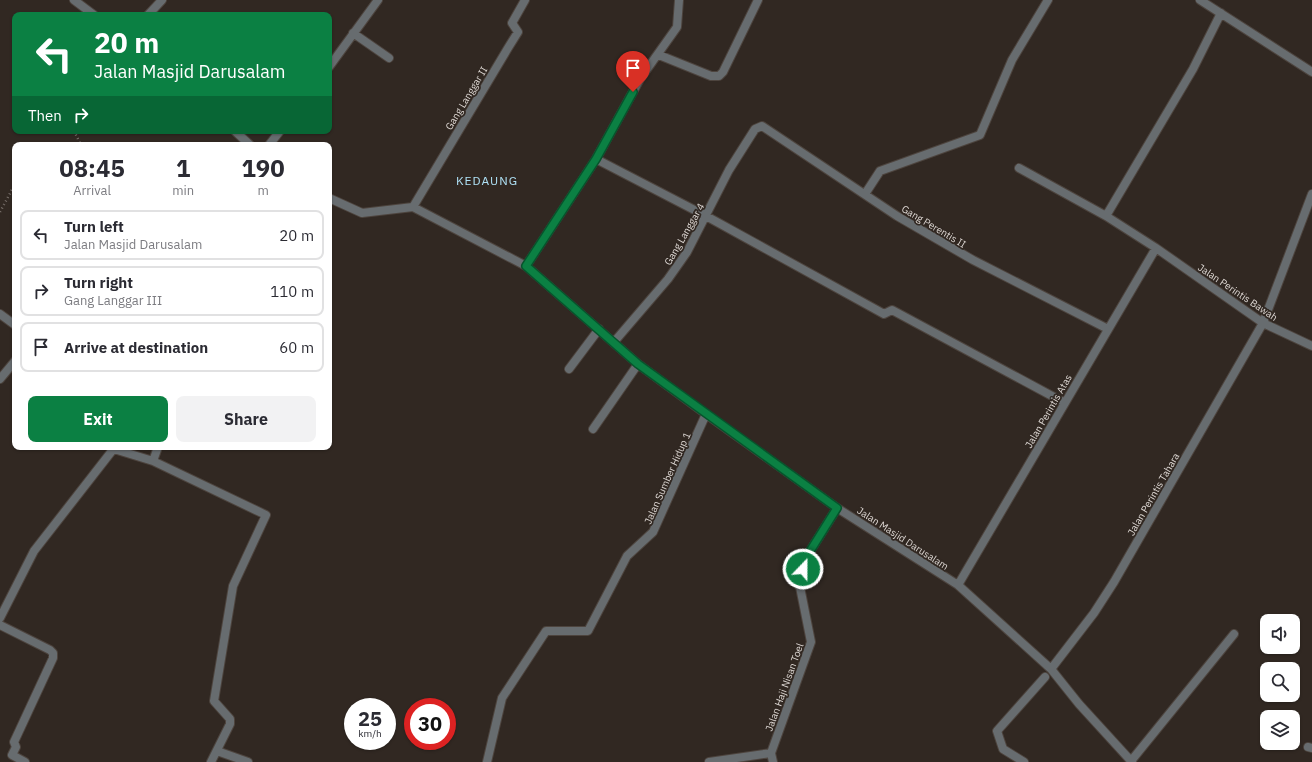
<!DOCTYPE html>
<style>
body{margin:0;font-family:"IBM Plex Sans",sans-serif;background:#f2f2f3;color:#2b2b33;height:100vh;display:flex;flex-direction:column;font-size:15px;white-space:nowrap}
*{box-sizing:border-box;margin:0}
p{font-size:13px;color:#7c7c81}
.icon{flex:none;width:22px;height:22px;fill:none;stroke:currentColor;stroke-width:2;stroke-linecap:round;stroke-linejoin:round}
.map{position:relative;flex:1;overflow:hidden}
.sheet{position:absolute;left:12px;top:142px;width:320px;height:308px;display:flex;flex-direction:column;background:#fff;border-radius:8px;box-shadow:0 1px 3px #0004}
.sheet>*{flex:none}
.guide{position:absolute;left:12px;top:12px;width:320px;height:122px;border-radius:8px;box-shadow:0 1px 3px #0004;background:#0b8043;color:#fff;overflow:hidden}
.buttons{position:absolute;left:1260px;top:614px;display:grid;gap:8px}
.buttons a{display:grid;place-items:center;width:40px;height:40px;border-radius:8px;background:#fff;box-shadow:0 1px 3px #0004;font-size:20px}
.speed{position:absolute;left:344px;top:698px;display:flex;gap:8px;font-size:20px;font-weight:700;text-align:center}
.speed>*{display:grid;place-content:center;width:52px;height:52px;border-radius:50%;background:#fff;box-shadow:0 1px 3px #0004;line-height:1}
.speed small{font-size:10px;font-weight:400}
.speed .limit{border:6px solid #d22;background:#fff;color:#111}
.pin{position:absolute;display:grid;place-items:center;width:34px;height:34px;color:#fff;margin:-41px -17px;border-radius:50% 50% 50% 0;rotate:-45deg;box-shadow:0 0 4px #0007}
.pin .icon{rotate:45deg}
.me{position:absolute;width:44px;margin:-22px;rotate:22deg;stroke-linejoin:round;filter:drop-shadow(0 0 3px #0008)}
.turn{display:flex;align-items:center;gap:14px;height:84px;padding:0 16px;font-size:18px}
.turn .icon{width:52px;height:52px;stroke-width:2.5}
.turn b{display:block;font-size:28px;line-height:34px}
.then{display:flex;align-items:center;height:38px;padding:0 16px;background:#0003;gap:8px;font-size:15px}
.eta{display:flex;justify-content:space-evenly;align-items:center;height:68px;text-align:center}
.eta b{font-size:24px;font-weight:700;line-height:28px}
.cta{display:flex;gap:8px;margin-top:auto;padding:8px 16px}
.cta a{flex:1;height:46px;border-radius:8px;background:#0b8043;color:#fff;font-size:16px;font-weight:700;line-height:46px;text-align:center}
.cta a+a{background:#f2f2f3;color:#2b2b33}
ul{padding:0;list-style:none}
li{display:flex;align-items:center;gap:12px;height:50px;margin:0 8px 6px;padding:0 8px;border:2px solid #e1e1e2;border-radius:8px}
li div{flex:1}
li b{display:block;font-size:15px}
li em{font-style:normal}
.map>svg:first-child{display:block}
.lines{fill:none;stroke-linecap:round;stroke-linejoin:round}
.pedestrian-casing{stroke:#4d443e;stroke-width:10}
.minor-casing{stroke:#4d443e;stroke-width:10}
.path{stroke:#7b736e;stroke-width:2.5;stroke-dasharray:1 3;stroke-linecap:butt}
.pedestrian{stroke:#676c6f;stroke-width:8}
.minor{stroke:#676c6f;stroke-width:8}
.route-casing{stroke:#07532c;stroke-width:10}
.route{stroke:#0b8043;stroke-width:7}
.labels{text-anchor:middle;stroke-width:3.5;stroke-linejoin:round;paint-order:stroke}
.street-label{font-size:10px;fill:#ded8d4;stroke:#312822}
.quarter-label{font-size:12px;letter-spacing:1px;fill:#afe2f7;stroke:#312822}
</style>
<div class="map">
<svg width="1312" height="762" viewBox="0 0 1312 762">
<rect width="100%" height="100%" fill="#312822"/>
<g class="lines">
<g class="pedestrian-casing">
<path id="pedestrian" d="M1024,762L1003,749L997,731L1045,677"/>
</g>
<g class="minor-casing">
<path id="minor" d="M74,0L94,15
M1200,0L1312,72
M148,15L162,0
M353,33L389,58
M659,55L711,76H719L723,72L758,0
M329,67L378,0
M235,131L250,145
M269,145L280,131
M596,159L706,216L884,314L892,310L1065,403
M1019,168L1106,216L1156,248L1263,323L1312,346
M865,194L880,171L980,135L1012,60L1048,0
M329,198L362,213L413,207L526,266L638,364L706,414L837,508L958,585L1051,669L1079,704L1132,762
M413,207L508,48L518,32L512,23L525,0
M1106,216L1193,69L1221,13
M526,266L596,159L640,79L677,27L679,0
M0,314L15,325
M614,342L668,279L687,252L729,170L755,129L762,126L897,216L973,260L1108,329
M569,369L599,329
M0,379L15,361
M593,429L638,364
M114,449L153,461L266,515L233,586L214,701L230,719V724L211,762
M153,461L158,447
M958,585L1156,248
M0,618L34,551L115,447
M0,625L50,650L53,653V658L14,742L16,747L12,755L25,762
M1051,669L1094,613L1114,582L1263,323L1312,194
M1308,747L1312,748
M217,751L248,762
M1131,761L1234,634
M487,762L502,698L546,631H588L627,556L653,532L706,414
M709,762L771,753
M773,762L771,753L811,642L799,582L807,556L837,508"/>
</g>
<path class="path" d="M74,131L81,145
M0,212L15,184"/>
<use href="#pedestrian" class="pedestrian"/>
<use href="#minor" class="minor"/>
</g>
<g class="lines">
<g class="route-casing">
<path id="route" d="M633,92L596,159L526,266L638,364L837,508L807,556L803,569"/>
</g>
<use href="#route" class="route"/>
</g>
<g class="labels">
<g class="street-label">
<text transform="translate(466 98) rotate(-59)" y="4">Gang Langgar II</text>
<text transform="translate(934 226) rotate(31)" y="4">Gang Perentis II</text>
<text transform="translate(684 234) rotate(-60)" y="4">Gang Langgar 4</text>
<text transform="translate(1238 292) rotate(34)" y="4">Jalan Perintis Bawah</text>
<text transform="translate(1048 411) rotate(-60)" y="4">Jalan Perintis Atas</text>
<text transform="translate(667 478) rotate(-66)" y="4">Jalan Sumber Hidup 1</text>
<text transform="translate(1153 494) rotate(-60)" y="4">Jalan Perintis Tahara</text>
<text transform="translate(903 538) rotate(33)" y="4">Jalan Masjid Darusalam</text>
<text transform="translate(784 687) rotate(-70)" y="4">Jalan Haji Nisan Toel</text>
</g>
<g class="quarter-label">
<text x="487" y="185">KEDAUNG</text>
</g>
</g>
</svg>
<div class="buttons">
<a><svg class="icon" aria-label="sound" viewBox="0 0 24 24"><path d="M4 9h4l5-4v14l-5-4H4zM17 9q2 3 0 6"/></svg></a>
<a><svg class="icon" aria-label="search" viewBox="0 0 24 24"><circle cx="10" cy="10" r="6"/><path d="M15 15l6 6"/></svg></a>
<a><svg class="icon" aria-label="layers" viewBox="0 0 24 24"><path d="M12 4l9 5-9 5-9-5zM3 14l9 5 9-5"/></svg></a>
</div>
<div class="speed"><div>25<small>km/h</small></div><div class="limit">30</div></div>
<div class="pin" style="left:633px;top:92px;background:#d93025"><svg class="icon" aria-label="arrive" viewBox="0 0 24 24"><path d="M6 21V4h12l-3 4 3 4H6"/></svg></div>
<svg class="me" style="left:803px;top:569px" viewBox="-20 -20 40 40"><circle r="17" fill="#0b8043" stroke="#fff" stroke-width="3"/><path d="M0-11L8 9 0 5-8 9z" fill="#fff"/></svg>
<div class="guide">
<div class="turn"><svg class="icon" aria-label="left" viewBox="0 0 24 24"><path d="M17 20v-9H6M10 6l-5 5 5 5"/></svg><div><b>20 m</b>Jalan Masjid Darusalam</div></div>
<div class="then">Then<svg class="icon" aria-label="right" viewBox="0 0 24 24"><path d="M7 20v-9h11M14 6l5 5-5 5"/></svg></div>
</div>
<section class="sheet">
<div class="eta">
<div><b>08:45</b><p>Arrival</p></div>
<div><b>1</b><p>min</p></div>
<div><b>190</b><p>m</p></div>
</div>
<ul>
<li><svg class="icon" aria-label="left" viewBox="0 0 24 24"><path d="M17 20v-9H6M10 6l-5 5 5 5"/></svg><div><b>Turn left</b><p>Jalan Masjid Darusalam</p></div><em>20 m</em></li>
<li><svg class="icon" aria-label="right" viewBox="0 0 24 24"><path d="M7 20v-9h11M14 6l5 5-5 5"/></svg><div><b>Turn right</b><p>Gang Langgar III</p></div><em>110 m</em></li>
<li><svg class="icon" aria-label="arrive" viewBox="0 0 24 24"><path d="M6 21V4h12l-3 4 3 4H6"/></svg><div><b>Arrive at destination</b></div><em>60 m</em></li>
</ul>
<div class="cta"><a>Exit</a><a>Share</a></div>
</section>
</div>
